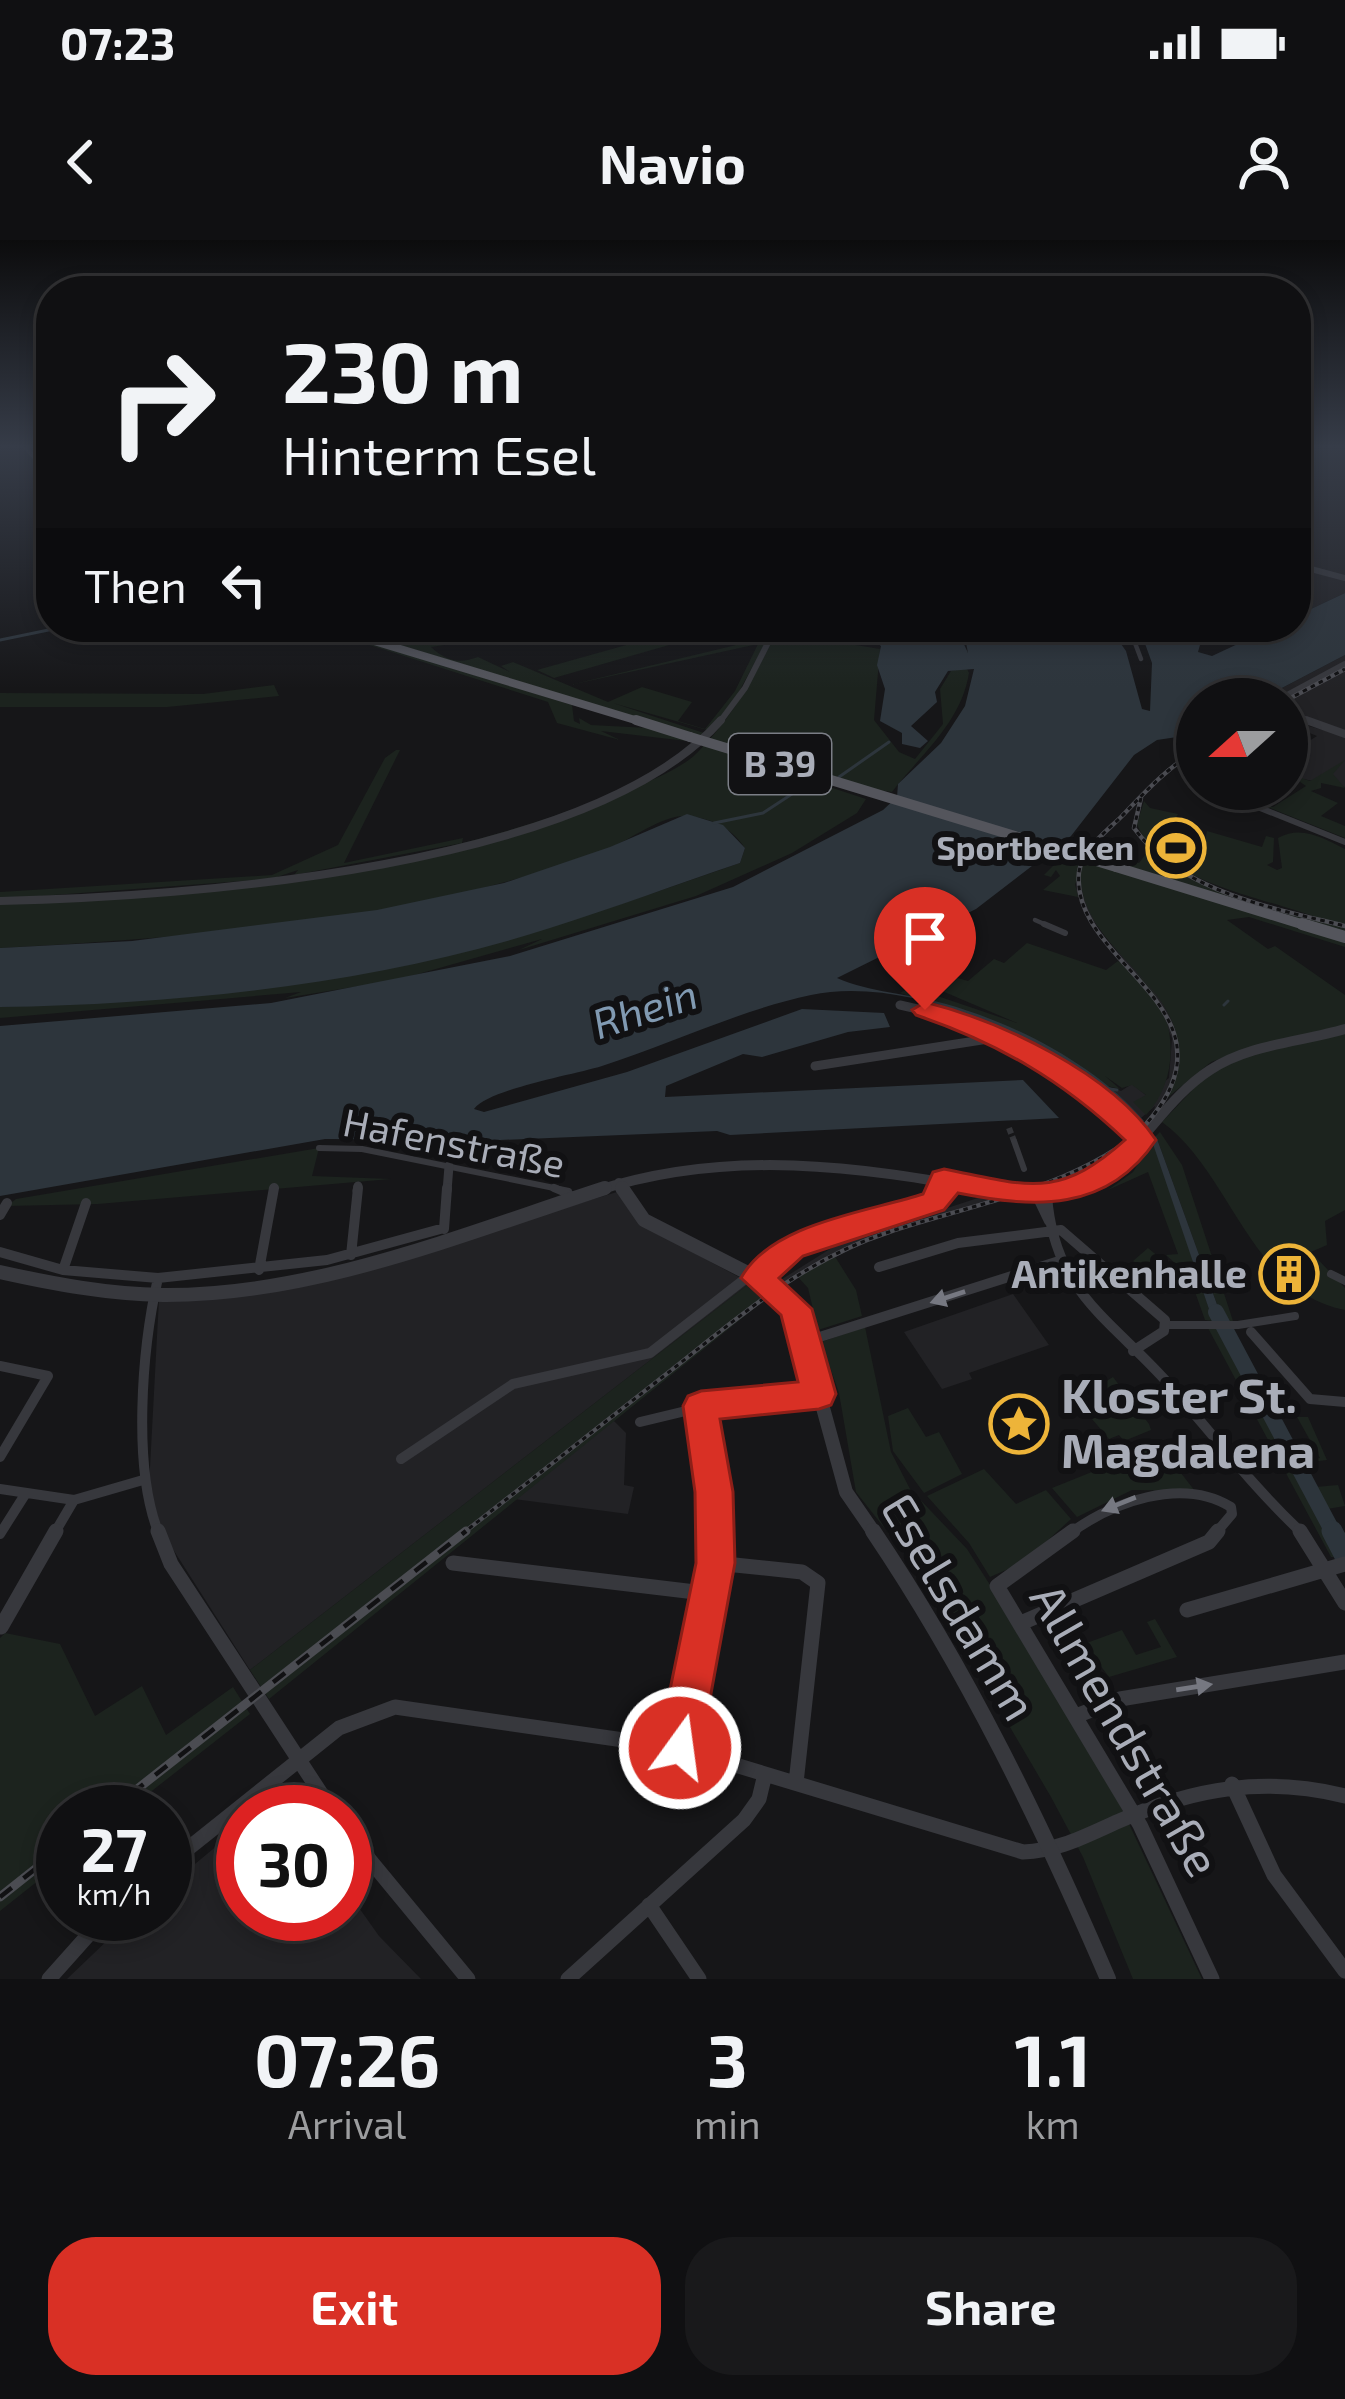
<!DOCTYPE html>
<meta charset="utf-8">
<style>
body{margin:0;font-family:"Exo 2",sans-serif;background:#19191b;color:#f1f3f6;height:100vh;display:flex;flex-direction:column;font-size:45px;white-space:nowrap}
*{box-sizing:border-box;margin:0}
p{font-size:39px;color:#9c9d9f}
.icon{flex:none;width:66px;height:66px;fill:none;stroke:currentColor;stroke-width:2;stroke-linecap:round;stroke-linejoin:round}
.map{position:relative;height:1739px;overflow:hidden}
.drawer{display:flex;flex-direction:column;background:#101012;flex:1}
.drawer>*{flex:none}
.top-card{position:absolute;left:36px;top:36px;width:1275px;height:366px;border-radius:48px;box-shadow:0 6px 18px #0003,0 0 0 3px #303032;background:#101012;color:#f1f3f6;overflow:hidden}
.needle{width:78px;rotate:249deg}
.buttons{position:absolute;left:1176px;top:438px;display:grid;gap:24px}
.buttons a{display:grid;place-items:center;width:132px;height:132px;border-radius:50%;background:#101012;box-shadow:0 6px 18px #0003,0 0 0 3px #303032;font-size:60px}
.speed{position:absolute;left:36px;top:1545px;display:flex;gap:24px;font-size:60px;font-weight:700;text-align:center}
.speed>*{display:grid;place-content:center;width:156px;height:156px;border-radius:50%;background:#101012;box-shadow:0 6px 18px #0003,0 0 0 3px #303032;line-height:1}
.speed small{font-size:30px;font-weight:400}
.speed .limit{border:18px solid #d22;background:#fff;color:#111}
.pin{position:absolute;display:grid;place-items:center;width:102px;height:102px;color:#fff;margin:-123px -51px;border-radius:50% 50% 50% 0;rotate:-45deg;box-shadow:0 0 12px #0007}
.pin .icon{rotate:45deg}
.me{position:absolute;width:132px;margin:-66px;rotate:14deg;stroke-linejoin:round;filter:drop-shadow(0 0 9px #0008)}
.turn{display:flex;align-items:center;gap:42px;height:252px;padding:0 48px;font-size:54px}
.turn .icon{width:156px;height:156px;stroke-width:2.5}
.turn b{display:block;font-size:84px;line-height:102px}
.then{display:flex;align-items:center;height:114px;padding:0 48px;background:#0003;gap:24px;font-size:45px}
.eta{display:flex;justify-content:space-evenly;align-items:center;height:204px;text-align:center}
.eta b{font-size:72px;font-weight:700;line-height:84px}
.cta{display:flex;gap:24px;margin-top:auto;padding:24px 48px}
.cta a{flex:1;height:138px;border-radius:48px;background:#d93025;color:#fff;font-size:48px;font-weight:700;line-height:138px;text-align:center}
.cta a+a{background:#19191b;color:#f1f3f6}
.status{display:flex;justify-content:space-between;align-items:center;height:84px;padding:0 60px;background:#101012;direction:ltr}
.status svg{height:33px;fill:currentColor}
header{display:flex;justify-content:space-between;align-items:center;height:156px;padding:0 48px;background:#101012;font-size:54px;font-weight:700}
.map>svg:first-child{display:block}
.built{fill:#222225}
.green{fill:#1c231e}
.water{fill:#2d353c}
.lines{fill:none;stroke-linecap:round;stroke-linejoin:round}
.stream{stroke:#2d353c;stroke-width:3}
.river-far1{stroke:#2d353c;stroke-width:16}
.river{stroke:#2d353c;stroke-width:21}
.pedestrian-tunnel{stroke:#333438;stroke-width:6;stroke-dasharray:6 3;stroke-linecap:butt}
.pedestrian-far2{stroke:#37383d;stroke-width:4.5}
.pedestrian-far1{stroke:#37383d;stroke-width:6}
.pedestrian{stroke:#37383d;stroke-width:8}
.minor-far4{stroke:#37383d;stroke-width:4.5}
.minor-far3{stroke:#37383d;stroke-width:6}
.minor-far2{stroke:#37383d;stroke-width:9}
.minor-far1{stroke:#37383d;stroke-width:10}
.minor{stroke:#37383d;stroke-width:15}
.tertiary-far5{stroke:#37383d;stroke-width:4.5}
.tertiary-far4{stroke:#37383d;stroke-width:6}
.tertiary-far3{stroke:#37383d;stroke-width:8}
.tertiary-far2{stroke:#37383d;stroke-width:10}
.tertiary-far1{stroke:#37383d;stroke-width:14}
.tertiary{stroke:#37383d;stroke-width:16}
.secondary-far1{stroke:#46474d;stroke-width:4.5}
.secondary{stroke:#46474d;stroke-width:6}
.primary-far2{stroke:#54555c;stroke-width:8}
.primary-far1{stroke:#54555c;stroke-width:10}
.primary{stroke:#54555c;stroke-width:12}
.rail-far1-casing{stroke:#4b4c52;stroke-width:4.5}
.rail-casing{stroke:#4b4c52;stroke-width:9}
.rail-far1{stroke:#111113;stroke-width:3;stroke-dasharray:4.5;stroke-linecap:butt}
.rail{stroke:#111113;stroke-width:4.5;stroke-dasharray:15;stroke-linecap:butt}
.primary-bridge{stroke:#54555c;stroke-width:10}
.oneway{fill:#767881}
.route{fill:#d93025;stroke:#8d1f18;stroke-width:3}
.labels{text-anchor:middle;stroke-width:12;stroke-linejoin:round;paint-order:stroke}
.far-poi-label{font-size:33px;font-weight:bold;fill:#a9adb8;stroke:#111113;text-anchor:end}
.shield{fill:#111113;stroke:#7b7e86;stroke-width:3}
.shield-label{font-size:36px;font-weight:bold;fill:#a9adb8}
.street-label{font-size:39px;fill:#a9adb8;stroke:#111113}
.poi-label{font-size:39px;font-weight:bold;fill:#a9adb8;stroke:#111113;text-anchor:end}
.water-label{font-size:42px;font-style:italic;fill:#819ab2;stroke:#111113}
.near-poi-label{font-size:48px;font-weight:bold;fill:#a9adb8;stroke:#111113;text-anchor:start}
.near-street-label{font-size:48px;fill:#a9adb8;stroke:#111113}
</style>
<div class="status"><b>07:23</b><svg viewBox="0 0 49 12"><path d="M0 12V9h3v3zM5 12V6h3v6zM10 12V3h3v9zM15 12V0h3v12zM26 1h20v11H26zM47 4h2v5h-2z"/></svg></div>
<header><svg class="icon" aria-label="back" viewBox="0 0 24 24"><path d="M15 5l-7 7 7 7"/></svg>Navio<svg class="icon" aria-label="person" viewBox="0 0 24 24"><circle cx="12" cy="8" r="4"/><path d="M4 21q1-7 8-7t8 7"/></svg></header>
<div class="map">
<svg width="1345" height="1739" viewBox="0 0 1345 1739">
<rect width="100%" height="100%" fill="#161618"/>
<path class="built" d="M1296,205H1345V353L1296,376Z
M1345,415V491L1287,472V459H1261Z
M1305,485L1345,496V547L1287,536V515L1317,496L1297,488Z
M1077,635L1090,669L1159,756L1176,788L1180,811L1175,840L1152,881L1155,866L1134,884L1097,854L1107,846L1121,851L1132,844L1147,856L1169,838L1172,798L1153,757L1085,670L1076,653Z
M617,952L642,985L750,1043L250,1430L162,1292L149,1246L159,1059L298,1048Z
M990,954L1001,959L867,1000L784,1045L779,1041L838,1004Z
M1013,1054L1049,1105L969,1133L972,1139L942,1149L904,1092Z
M612,1179L626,1193L624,1245L634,1247L628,1274L514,1259Z
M243,1584V1674H345V1648L379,1696L421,1739H67L135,1674H165V1649Z"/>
<path class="green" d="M313,387L341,394L572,465L574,481L580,484L579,478L591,485L649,488L695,502L601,491L620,500L557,483L548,462Z
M398,387H447L471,401L431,407C446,421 459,424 478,417L510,432L501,426L513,422L608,462L642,447L692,462L678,481L705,489L735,451L758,404L570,445L761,399L774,387L728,472L707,490L613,463L704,493L700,497L387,401L381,397Z
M657,387H732L554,438L537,430L637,402Z
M778,387H805L795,395L880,409L874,480L899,512L915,519L943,484L940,449L951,431L966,427L969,433C961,483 921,514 892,552L820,542L720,511L866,559L857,573L792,613L696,656L519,710L542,699L397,740L285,758L301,752L0,778V767C125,759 249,753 372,731C499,708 619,665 740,623L745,608C731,587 710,577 684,576C661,576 630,600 609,608C575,621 540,633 505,642C348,686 162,699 0,708V662C203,653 407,633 599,560C628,549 674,535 697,513C727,483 754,441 774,396L786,394Z
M274,445L279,456L167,467H0V453L203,454Z
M396,510H400L344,623L463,598L462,603L294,635L298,630L271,639L0,659V652L272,635L338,605L385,518Z
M1345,520L1333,534L1345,548L1321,543V548L1311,551L1338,563L1321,576L1345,586V598L1255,562L1273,567L1306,546L1287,533L1310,541Z
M1144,561L1150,568L1178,574L1173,583L1179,585L1157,610L1198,623L1205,614L1195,607L1205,602L1207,591L1262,607L1266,596L1274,598L1273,622L1267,625L1277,630L1282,628L1278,598C1302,585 1322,598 1345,609V684L1322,679L1345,687V694L1103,619L1107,613L1139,623L1148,611C1198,643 1262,669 1320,679C1269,658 1158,642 1137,584Z
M1064,615L1345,700V707L1249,677L1227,680L1268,709L1275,706L1345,755V970L1325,981L1327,1005L1311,1012L1345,1048V1070C1249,1051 1232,933 1162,882L1198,844L1247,809L1211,822L1167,858C1217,750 1085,725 1080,636L1075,644L1078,657L1043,650L1060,636L1056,630L1051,637L1044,635Z
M1027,703L1106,730L1118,721C1175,750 1188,830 1146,875L1133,862L1146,855L1132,845L1122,848L1105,836L1120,849L1107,846L1005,786L900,753L911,747L1017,783L921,742L933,731L968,741L994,719L1004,723Z
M1160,892L1182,925L1233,1081H1223L1156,896Z
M1152,901L1160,920L1213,1081L1205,1080L1195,1052L1176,1041L1166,1046L1133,1021L1148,1008L1173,1029L1178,1026L1166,1015L1178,1014L1148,932L1108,950L1133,932Z
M319,908L312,936L391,939L98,964L7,966L16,959Z
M834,1015L856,1050L862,1076L818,1090L808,1048L797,1036Z
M750,1043L772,1054L269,1459L250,1430Z
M865,1087L891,1212L910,1249L967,1309L1090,1501L1202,1739H1133L1083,1617L1051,1557L919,1332L856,1252L839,1153L821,1102Z
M1208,1088L1230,1089L1301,1221L1320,1218L1297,1177H1308L1327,1220L1302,1223L1315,1247L1338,1245L1345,1266L1327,1269L1345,1293V1318L1331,1317Z
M1113,1137L1149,1184L1151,1190L1124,1201L1119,1195L1109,1199L1092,1179L1108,1168L1092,1150Z
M908,1168L926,1197L939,1192L962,1234L924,1253L893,1211L888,1176Z
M1159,1205L1195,1251L1132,1250L1077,1277L1052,1248Z
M984,1229L1016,1264L1046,1250L1071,1279L1024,1322L990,1337L969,1303L927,1256Z
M1155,1379L1177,1417L1109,1437L1084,1404L1122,1390L1136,1415L1161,1407L1147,1382Z
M5,1393L60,1404L95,1476L142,1446L166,1495L233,1447L250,1474L125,1572H63V1621L0,1671V1398Z"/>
<path class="water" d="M1345,353V415L1261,459H1197V494L1157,500L1134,515L1071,596L976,669L837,738C868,752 911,754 946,764C1017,784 1097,826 1144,881L1140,885C1072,808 917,733 811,755C740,770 671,804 602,826C573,835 489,849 474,869L484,872L627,832L802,769L884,773L890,787L848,792L762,817L743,814L666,846L665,857L1023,840L1059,878L730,895L717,891L500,900L325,899L0,956V786L271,763L510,716L733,647L883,570L897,557L898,544L941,503L965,466L974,429L948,431L935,452L937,462L911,486L928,501L920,508L902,504V493L880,481L885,449L877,425L881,406L854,387C889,387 905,417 943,399L936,387H956L968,413L963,387H1109L1126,411L1142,469L1150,471L1152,423L1139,387H1205L1198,412L1212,416L1274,387H1296V376Z
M687,574L723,585L745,608L740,623C677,644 614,668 550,688C376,744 182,764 0,767V708L132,701L377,670L504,643L610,607Z
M1156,896L1223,1081H1213L1152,901Z"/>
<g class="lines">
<path class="stream" d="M0,400L63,387
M839,537L889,502
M714,583L763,573L795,552L821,547
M1224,765L1228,761
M1110,849L1117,850"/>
<path class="river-far1" d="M1216,1072L1334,1294"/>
<path class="river" d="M1332,1291L1345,1316"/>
<path class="pedestrian-tunnel" d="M1009,888L1014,901"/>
<path class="pedestrian-far2" d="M1035,680L1051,687"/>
<path class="pedestrian-far1" d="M1044,684L1065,693
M1014,901L1024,929
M319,908L362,909L569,951"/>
<path class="pedestrian" d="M554,948L578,958
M1331,1034L1345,1041
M1167,1085H1238L1295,1076"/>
<path class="minor-far4" d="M1129,387L1141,419
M774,391L836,401
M1299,483L1305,480"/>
<path class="minor-far3" d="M1287,490L1304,480
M1213,549L1345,602"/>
<path class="minor-far2" d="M900,765C971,780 1038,809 1094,855C1111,869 1123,888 1142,900
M815,826L1001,797
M943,940V951
M357,951L358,946
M447,951L449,926"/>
<path class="minor-far1" d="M1047,955C1054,1056 1115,1081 1174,1150C1217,1200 1255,1249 1303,1294
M1037,956L1049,981
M0,975L7,963
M444,989L447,948
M0,1012L63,1030L158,1038C142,1108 132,1228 159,1294
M351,1015L358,948
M879,1027L958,1003L1061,990L1165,1080L1164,1091L1133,1111
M63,1030L86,963
M259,1030L274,948
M158,1038L327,1020L444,988
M757,1038L792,1007L934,962L943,948
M1251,1092L1310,1159L1345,1162
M807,1101L1059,1021
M0,1126L48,1136L0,1217
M701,1166L713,1294
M640,1182L719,1163L819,1154
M401,1219L513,1144L650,1113L750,1035
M0,1249L74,1260L143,1240
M0,1294L26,1253
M54,1294L74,1260
M1069,1294C1111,1263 1181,1236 1231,1267L1232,1274L1215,1294"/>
<path class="minor" d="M158,1291L171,1324L333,1572
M1073,1291L997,1346L1140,1585L1212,1739
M1300,1291L1345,1363
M453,1323L712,1354
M716,1323L802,1332L818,1343L796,1543
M1187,1370L1345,1324
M1021,1383L1209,1302L1218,1291
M1,1387L56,1291
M1081,1474L1120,1459L1345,1422
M679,1508L706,1379L713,1291
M1232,1544L1274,1635L1345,1731
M345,1590L468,1739
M165,1627L339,1488L395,1467L679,1508L1023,1612C1059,1611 1087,1595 1119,1581C1194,1548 1265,1536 1345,1556
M649,1665L699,1739
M49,1739L107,1674
M568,1739L744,1580L759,1559L765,1534"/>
<path class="tertiary-far5" d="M1296,325L1304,327"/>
<path class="tertiary-far4" d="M1296,325L1345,338
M1280,459L1345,424
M1287,474L1314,483
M719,483L745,448L776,387"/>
<path class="tertiary-far3" d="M1306,480L1345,494
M0,661C188,657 591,628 721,480"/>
<path class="tertiary-far2" d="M619,943L624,951
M596,951C729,908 858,926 992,951
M1069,951C1133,931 1156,865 1210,830C1249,804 1301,802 1345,789"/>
<path class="tertiary-far1" d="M622,948L644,980L775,1047L796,1069L846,1252L875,1294
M977,948L1043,955L1078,948
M0,1032C54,1044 107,1054 163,1055C314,1056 463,994 605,948"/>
<path class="tertiary" d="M873,1291C967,1430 1042,1585 1108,1739"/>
<path class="secondary-far1" d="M23,205L51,235"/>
<path class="secondary" d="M326,387L364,398"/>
<path class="primary-far2" d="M364,398L645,483
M364,398L390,387"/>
<path class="primary-far1" d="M636,480L690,497
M1116,627L1311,687"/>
<path class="primary" d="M1302,684L1345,697"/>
<g class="rail-far1-casing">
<path id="rail-far1" d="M1287,460L1345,429
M1141,558L1134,588C1180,652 1273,668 1345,686
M462,1294C531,1240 600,1186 669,1132C739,1077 803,1020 889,992C965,966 1101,942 1152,877C1241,766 1069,723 1079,632C1082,609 1107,591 1122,576C1146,551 1168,527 1197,510"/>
</g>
<g class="rail-casing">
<path id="rail" d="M108,1572L466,1291
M0,1657L63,1607"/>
</g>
<use href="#rail-far1" class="rail-far1"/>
<use href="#rail" class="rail"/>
<path class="primary-bridge" d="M690,497L1116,627"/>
</g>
<defs><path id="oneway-solid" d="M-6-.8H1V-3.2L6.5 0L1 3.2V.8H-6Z" transform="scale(3)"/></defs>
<g class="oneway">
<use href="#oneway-solid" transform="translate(948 1057) rotate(162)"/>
<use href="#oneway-solid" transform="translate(1119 1264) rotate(158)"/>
<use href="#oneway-solid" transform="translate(1194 1447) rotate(-9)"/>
</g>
<linearGradient id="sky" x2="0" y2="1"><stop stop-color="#0c0c0d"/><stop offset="0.46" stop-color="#363c48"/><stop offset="1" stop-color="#363c48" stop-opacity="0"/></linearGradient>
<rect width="1345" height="449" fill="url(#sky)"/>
<path class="route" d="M925,762C1001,781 1111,833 1156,900C1107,973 1034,968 958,953L944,970L803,1016L779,1038L812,1069L836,1154L831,1165L819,1169L720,1179L733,1252L735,1323L701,1508L695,1523L680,1529L664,1523L658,1508L696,1323L695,1252L683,1166L688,1156L701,1151L798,1142L781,1075L741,1038C771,983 868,972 923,954L933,932L944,929C1026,945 1057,961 1125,900C1062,840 998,803 916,775L912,770Z"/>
<defs>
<g id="stadium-ring" transform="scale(3)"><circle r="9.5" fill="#111113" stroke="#edb439" stroke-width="1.5"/><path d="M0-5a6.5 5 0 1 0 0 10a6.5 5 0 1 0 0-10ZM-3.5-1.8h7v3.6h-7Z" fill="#edb439"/></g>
<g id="building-ring" transform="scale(3)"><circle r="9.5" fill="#111113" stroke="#edb439" stroke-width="1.5"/><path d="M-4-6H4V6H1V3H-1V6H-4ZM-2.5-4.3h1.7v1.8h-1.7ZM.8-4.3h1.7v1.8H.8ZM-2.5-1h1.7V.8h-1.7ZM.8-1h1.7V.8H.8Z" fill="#edb439"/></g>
<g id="sight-ring" transform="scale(3)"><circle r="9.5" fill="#111113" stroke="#edb439" stroke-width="1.5"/><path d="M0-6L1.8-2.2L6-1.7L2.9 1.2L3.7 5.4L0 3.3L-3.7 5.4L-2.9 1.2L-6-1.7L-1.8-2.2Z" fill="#edb439"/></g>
</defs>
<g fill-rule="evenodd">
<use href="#stadium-ring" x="1176" y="608"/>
<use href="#building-ring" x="1289" y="1034"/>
<use href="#sight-ring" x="1019" y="1184"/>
</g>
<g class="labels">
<g class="far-poi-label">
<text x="1134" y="620">Sportbecken</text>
</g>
<rect class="shield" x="729" y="494" width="102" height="60" rx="9"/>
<g class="shield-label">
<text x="780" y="537">B 39</text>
</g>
<g class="street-label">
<text transform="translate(454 903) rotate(11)" y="14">Hafenstraße</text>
</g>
<g class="poi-label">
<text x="1247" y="1048">Antikenhalle</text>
</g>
<g class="water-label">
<text transform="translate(645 769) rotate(-18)" y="15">Rhein</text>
</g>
<g class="near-poi-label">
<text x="1061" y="1173">Kloster St.<tspan x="1061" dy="55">Magdalena</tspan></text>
</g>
<g class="near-street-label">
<text transform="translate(959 1367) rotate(59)" y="17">Eselsdamm</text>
<text transform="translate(1125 1490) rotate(60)" y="17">Allmendstraße</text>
</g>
</g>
</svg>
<div class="buttons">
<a><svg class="needle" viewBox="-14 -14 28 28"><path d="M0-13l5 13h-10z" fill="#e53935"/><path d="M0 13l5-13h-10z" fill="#9c9d9f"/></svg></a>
</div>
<div class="speed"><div>27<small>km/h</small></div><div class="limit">30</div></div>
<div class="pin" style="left:925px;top:770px;background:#d93025"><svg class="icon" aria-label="arrive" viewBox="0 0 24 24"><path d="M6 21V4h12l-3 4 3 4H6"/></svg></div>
<svg class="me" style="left:680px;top:1508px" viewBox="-20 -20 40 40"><circle r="17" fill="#d93025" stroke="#fff" stroke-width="3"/><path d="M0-11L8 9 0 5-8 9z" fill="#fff"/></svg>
<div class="top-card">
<div class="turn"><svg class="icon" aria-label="right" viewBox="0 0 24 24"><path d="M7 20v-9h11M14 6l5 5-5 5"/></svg><div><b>230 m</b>Hinterm Esel</div></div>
<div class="then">Then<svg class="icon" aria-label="left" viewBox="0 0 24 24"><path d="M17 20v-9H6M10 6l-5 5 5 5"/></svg></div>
</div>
</div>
<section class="drawer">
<div class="eta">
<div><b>07:26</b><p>Arrival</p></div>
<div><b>3</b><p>min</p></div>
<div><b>1.1</b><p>km</p></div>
</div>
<div class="cta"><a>Exit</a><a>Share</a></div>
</section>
